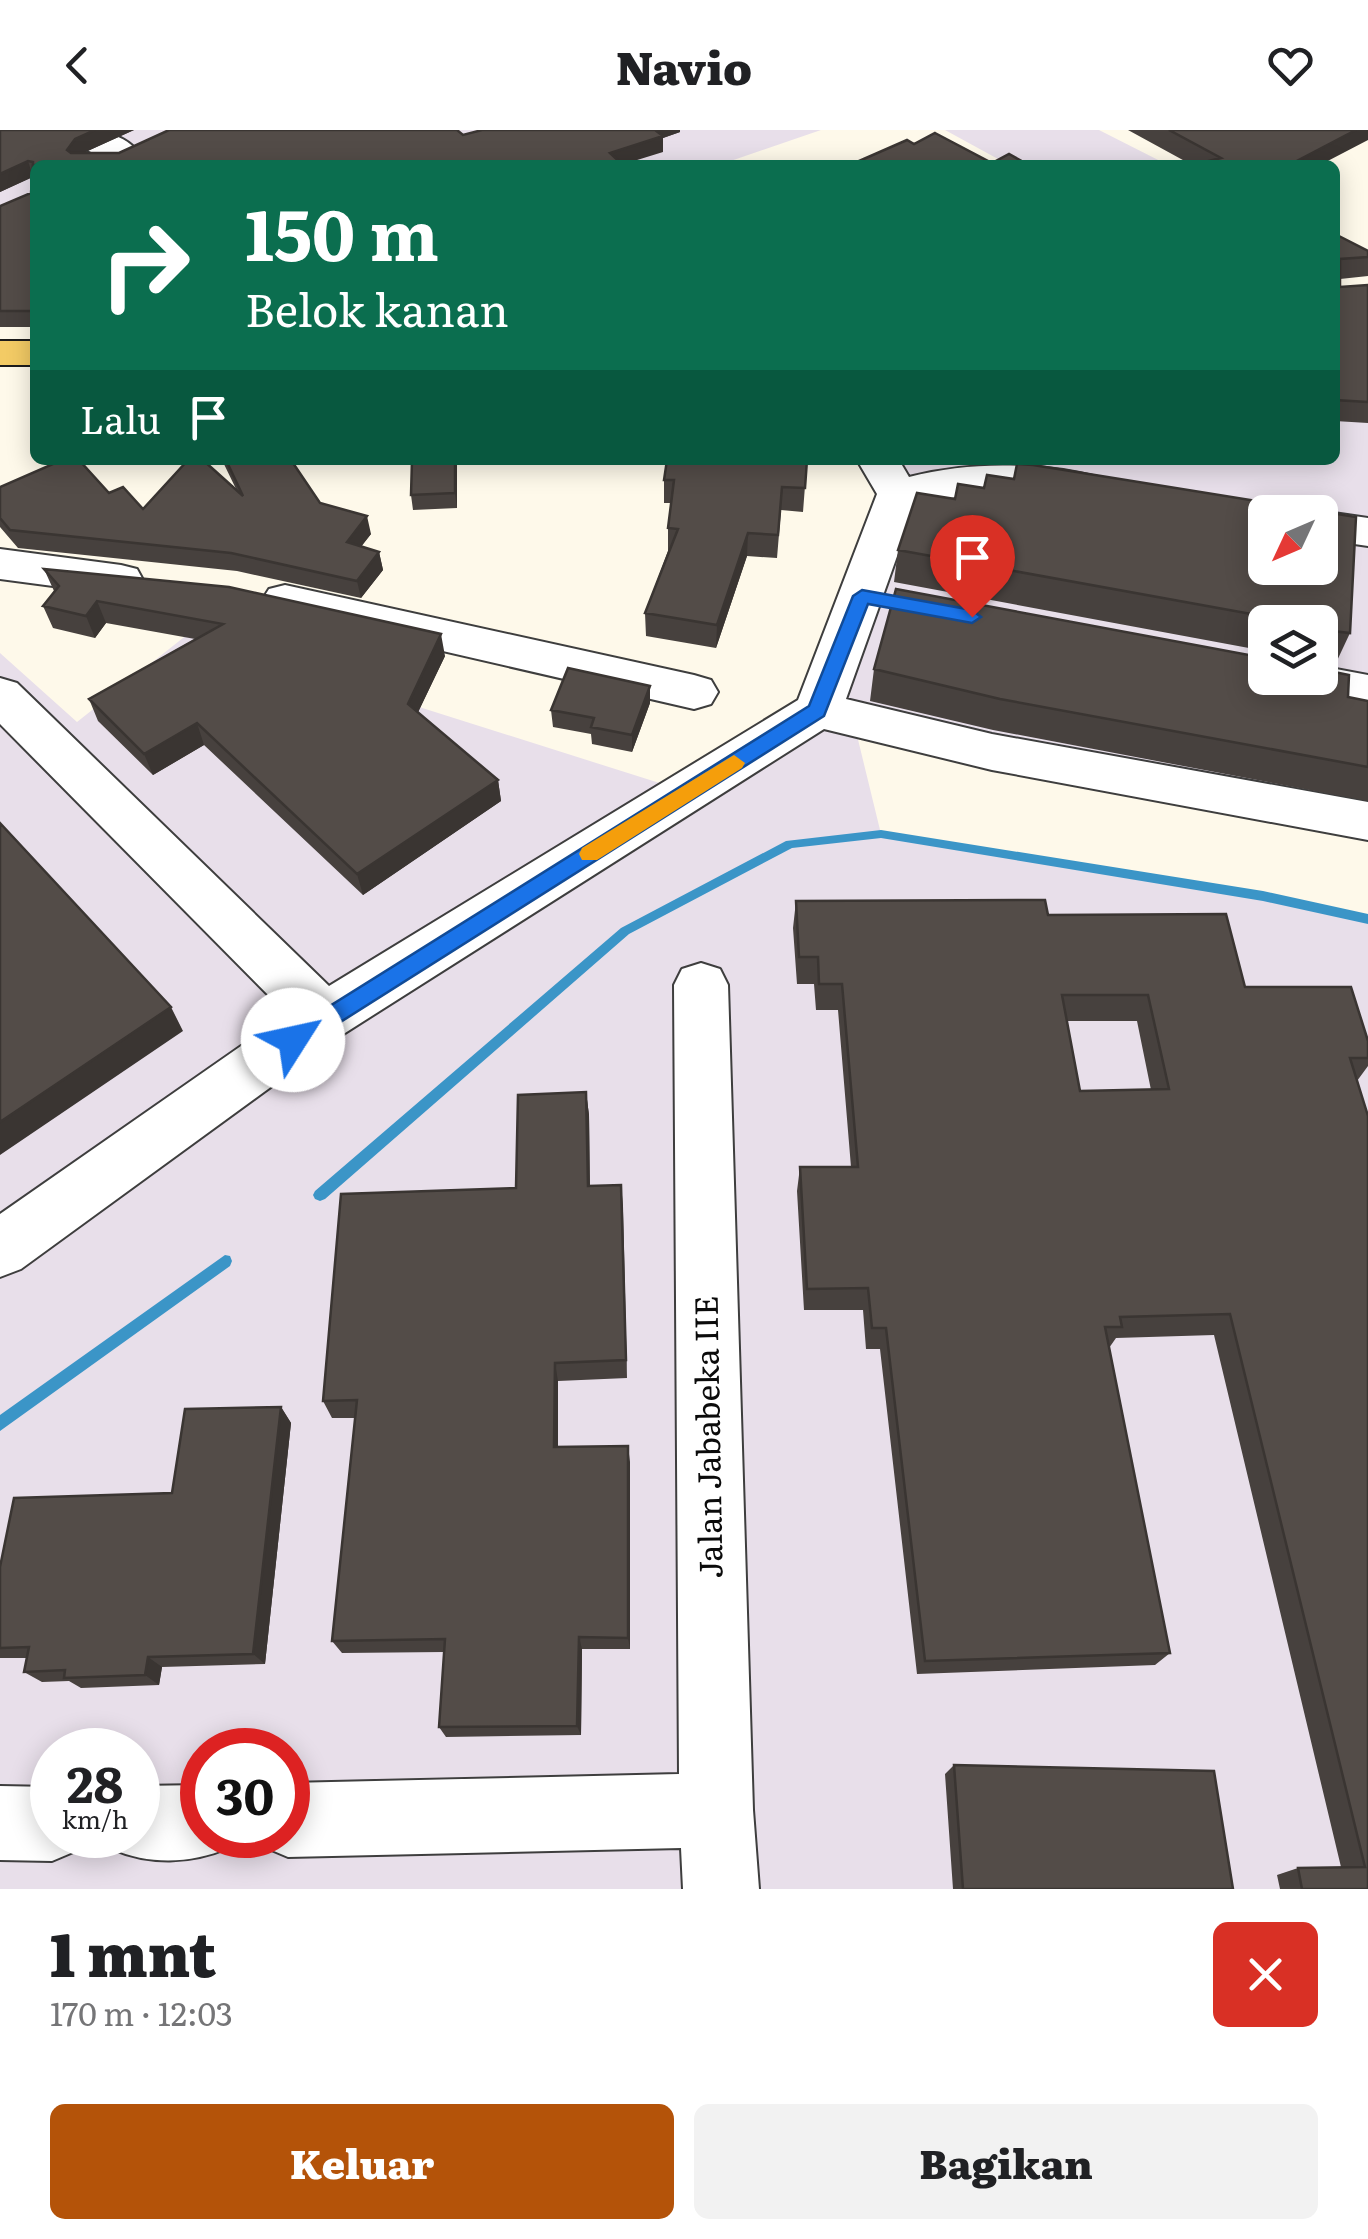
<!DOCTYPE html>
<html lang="id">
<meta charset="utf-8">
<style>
body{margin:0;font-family:Literata,serif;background:#f2f2f2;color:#202124;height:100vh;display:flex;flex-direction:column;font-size:38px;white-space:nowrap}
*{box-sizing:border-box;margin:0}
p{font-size:32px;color:#757577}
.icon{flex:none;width:55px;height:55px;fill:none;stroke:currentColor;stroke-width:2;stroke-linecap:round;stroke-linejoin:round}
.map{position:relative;height:1759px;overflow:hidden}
.details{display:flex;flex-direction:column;background:#fff;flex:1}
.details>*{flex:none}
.hud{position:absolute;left:30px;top:30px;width:1310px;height:305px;border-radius:15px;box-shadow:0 5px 25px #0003;background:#0b6e4f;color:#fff;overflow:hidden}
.needle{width:65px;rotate:226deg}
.controls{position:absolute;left:1248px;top:365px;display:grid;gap:20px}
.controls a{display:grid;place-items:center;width:90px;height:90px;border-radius:15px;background:#fff;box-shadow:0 5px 25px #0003;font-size:50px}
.speed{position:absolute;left:30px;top:1598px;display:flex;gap:20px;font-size:50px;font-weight:700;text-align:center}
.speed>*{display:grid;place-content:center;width:130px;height:130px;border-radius:50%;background:#fff;box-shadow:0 5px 25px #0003;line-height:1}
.speed small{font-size:25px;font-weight:400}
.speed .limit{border:15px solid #d22;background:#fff;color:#111}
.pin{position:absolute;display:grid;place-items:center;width:85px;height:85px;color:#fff;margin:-102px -42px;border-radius:50% 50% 50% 0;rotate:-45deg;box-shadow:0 0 10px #0007}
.pin .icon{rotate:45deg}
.me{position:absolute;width:110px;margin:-55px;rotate:55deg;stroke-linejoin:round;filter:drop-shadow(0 0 8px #0008)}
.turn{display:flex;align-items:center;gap:35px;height:210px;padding:0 50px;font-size:45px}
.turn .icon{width:130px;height:130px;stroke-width:2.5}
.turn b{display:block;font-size:70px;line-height:85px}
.then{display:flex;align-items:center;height:95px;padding:0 50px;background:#0003;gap:20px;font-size:38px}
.round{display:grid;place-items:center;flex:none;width:105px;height:105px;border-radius:15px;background:#f2f2f2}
.head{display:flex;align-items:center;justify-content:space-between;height:170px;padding:0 50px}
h1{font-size:60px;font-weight:800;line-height:75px}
.action{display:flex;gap:20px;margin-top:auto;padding:20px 50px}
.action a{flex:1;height:115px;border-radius:15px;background:#b45309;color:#fff;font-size:40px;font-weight:800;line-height:115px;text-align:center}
.action a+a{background:#f2f2f2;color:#202124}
header{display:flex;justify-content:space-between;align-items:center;height:130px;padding:0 50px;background:#fff;font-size:45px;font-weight:800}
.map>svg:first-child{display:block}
.industrial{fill:#e8dfea;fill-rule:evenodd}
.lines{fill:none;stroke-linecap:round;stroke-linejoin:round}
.stream{fill:#3b95c7;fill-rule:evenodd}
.minor-casing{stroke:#3e3e3e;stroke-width:4}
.major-casing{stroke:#1c1c1c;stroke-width:4}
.minor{fill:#fff;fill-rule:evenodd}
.major{fill:#f3cb65;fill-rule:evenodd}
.wall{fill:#47413e;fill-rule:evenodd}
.shaded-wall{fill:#3a3532}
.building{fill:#534c48;stroke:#3a3532;stroke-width:2.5;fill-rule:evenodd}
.route{fill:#1a73e8;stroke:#114b97;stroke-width:2.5}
.slow{fill:#f59e0b}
.labels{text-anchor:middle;stroke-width:10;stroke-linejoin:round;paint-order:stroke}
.street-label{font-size:32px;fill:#0b0b0b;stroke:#fff}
</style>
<header><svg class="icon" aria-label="back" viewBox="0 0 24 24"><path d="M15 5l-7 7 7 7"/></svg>Navio<svg class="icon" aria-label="heart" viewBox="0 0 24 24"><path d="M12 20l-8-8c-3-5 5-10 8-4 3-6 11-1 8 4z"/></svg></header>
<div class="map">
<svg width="1368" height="1759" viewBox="0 0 1368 1759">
<rect width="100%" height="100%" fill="#fef9ea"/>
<path class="industrial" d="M0,0H821L719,35H35V186H0Z
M945,0H1099L1168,35H1009Z
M1335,253L1368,256V693L853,589L881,704L1263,766L1368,789V1759H0V523L77,592L188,504L688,662L818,580L897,364L878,330H967L973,337L994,330H1335ZM1265,382H1320V438H1265ZM1265,492H1320V548H1265ZM52,1620H138V1705H52ZM202,1620H288V1705H202Z"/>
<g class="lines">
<path class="stream" d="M881,700L1263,761L1368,784V794L1263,771L881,708L792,718L629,804L325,1069L320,1071L315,1069L313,1065L315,1061L621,798L786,711Z
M225,1125L230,1126L232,1131L230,1136L0,1301V1285Z"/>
<g class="minor-casing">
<path id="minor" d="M64,0C91,0 121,0 138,22L133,29C111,35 77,19 64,0Z
M857,330H899L909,347C971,331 1040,332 1102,348L1108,358L1102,368L1087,372L992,362L916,373L846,569L992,604L1368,672V710L992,640L824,599L345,903L21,1139L0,1147V1084L287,884L0,594V548L17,553L329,856L798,570L877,364Z
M1320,381L1368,388V416L1320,409V382H1314Z
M0,419L121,435L137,439L143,450L137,461L121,465L0,449Z
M285,455L694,545L711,550L718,562L711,574L694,579L269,481L262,470L269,459Z
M1320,536L1368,545V579L1276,560L1269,548H1320Z
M701,833L720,839L728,855L753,1680L759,1759H683L681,1718L288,1727L262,1716L257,1705H288V1653L679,1644L674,855L682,839Z
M202,1655V1705H234L228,1718C191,1734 149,1735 112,1719L106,1705H138V1656Z
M0,1656L52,1657V1705H85L78,1720L52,1731L0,1730Z"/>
</g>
<g class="major-casing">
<path id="major" d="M0,211H35V235H0Z"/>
</g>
<use href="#minor" class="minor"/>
<use href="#major" class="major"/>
</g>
<path class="wall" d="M0,0H134L83,23H119L463,5L482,0H680V2L663,8V22L35,35V197H0V76L31,63L32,47L0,62Z
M1128,0H1368L1192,35Z
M1335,104L1368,121V146L1340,149V157L1368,155V293L1335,291Z
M222,330H299L292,331L320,373L371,404L361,416L379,422L383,440L361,468L237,441L18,418L0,397V357L109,363L143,379L237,361Z
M457,330V378L413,380L411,365Z
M807,330L803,382L781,380L777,428L747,426L716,518L646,506L645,483L668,421V398L671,373H664V350Z
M1017,334L1033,335L1356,387L1350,503L1335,535L1321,534L1320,536V492H1265V521L894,452L898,420L917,363L955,369L958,354L984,358L987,345L1014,349ZM1265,382H1320V438H1265Z
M44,439L445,526L418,582L498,650L501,671L363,765L204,615L153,645L98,591L89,569L195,509L106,493L95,508L53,498L43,476L54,461Z
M874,539L1348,567L1368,571V671L993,600L870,571Z
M650,573L632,622L592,614L591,604L553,597L551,580Z
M796,771L1048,785L1245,857L1368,911V936L1357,951L1368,1759H1280L1277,1745L1298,1738L1341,1737L1214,1205L1116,1208L1109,1218L1170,1523L1155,1535L917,1544L880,1219H866L863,1180H804L797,1061L800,1037H851L838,880H816L814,854H797L793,798ZM1067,891H1137L1151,960L1080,961Z
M586,962L589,985L590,1056L621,1055L627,1248L558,1251V1317L630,1332V1519H582L581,1605L446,1607L439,1597L444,1522L342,1523L332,1511L355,1288H332L323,1271L516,1058Z
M281,1277L291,1293L265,1534L162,1537L159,1555L81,1558L69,1551L42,1552L24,1542L27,1528H0V1437L172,1363Z
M954,1635L1233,1759H953L945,1644Z"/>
<path class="shaded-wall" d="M95,0H134L79,25L72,35L67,20L75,9Z
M651,0H680V2L663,8V22L621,35L610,23Z
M1356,0H1368V10L1320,35H1289Z
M28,31L33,47L0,62V44Z
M455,330H457V378L455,363Z
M367,386L371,404L351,430L347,412Z
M748,403L747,426L716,518L717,495Z
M379,422L383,440L361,468L357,451Z
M97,471L106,493L95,508L86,486Z
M441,504L445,526L412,595L408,574Z
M650,556V573L632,622V605Z
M197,593L204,615L153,645L144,624Z
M498,650L501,671L363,765L357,744Z
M171,877L183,901L0,1025V992Z
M586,962L589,985L590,1077L588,1056Z
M621,1055L623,1076L627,1248L626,1230Z
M555,1233L558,1251V1333L554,1317Z
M281,1277L291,1293L265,1534L253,1524Z
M628,1316L630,1332V1519L628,1508Z
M579,1507L582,1519L581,1605L577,1596Z
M148,1527L162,1537L159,1555L145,1545Z"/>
<path class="building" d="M0,0H95L75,9L67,20L71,23H119L169,0H457L463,5L482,0H655L663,6L610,23L623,35H35V181H0V76L31,63L33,32L28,31L0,44Z
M1169,0H1356L1289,35H1192L1221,28Z
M935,3L992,33L1009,24L1029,35H850L907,10L914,14Z
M1335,104L1368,121V127L1340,129V157L1368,155V272L1335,270Z
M62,330H79L109,363L123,357L143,379L188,330H203L243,366L226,330H291L320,373L367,386L347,412L379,422L357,451L231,423L10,400L0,388V357Z
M412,330H455V363L411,365Z
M667,330H807L805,358L782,357L778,405L748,403L717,495L645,483L678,399L668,398L674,350H664Z
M1017,334L1033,335L1356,387L1350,503L1332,501L1331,512H1320V492H1279V489L898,420L917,363L955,369L958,354L984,358L987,345L1014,349ZM1265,382H1320V438H1265Z
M44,439L229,457L441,504L408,574L498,650L357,744L197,593L144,624L89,569L223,494L97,471L86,486L43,476L59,456Z
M896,459L1265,528V548H1320V539L1349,545L1348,567L1368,571V637L1000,569L874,539Z
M568,538L650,556L632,605L591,597L594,588L551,580Z
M0,693L171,877L0,992Z
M1045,770L1048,785L1226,784L1245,857H1351L1368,911V928H1350L1368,986V1759H1302L1298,1738L1365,1737L1230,1184L1120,1187L1122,1197H1105L1170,1523L925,1531L886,1198H872L868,1158L807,1159L800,1037H858L842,854H819L818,827H799L796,771ZM1062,865H1148L1169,959L1080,961Z
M586,962L588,1056L621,1055L626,1230L555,1233L554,1317L628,1316V1508L579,1507L577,1596L439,1597L445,1509L332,1511L357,1270L323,1271L341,1064L516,1058L518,965Z
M281,1277L253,1524L148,1527L145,1545L64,1548L65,1540L24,1542L29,1517L0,1518V1437L14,1368L172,1363L185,1279Z
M954,1635L1214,1641L1233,1759H963Z"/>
<path class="route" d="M862,460L972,480L981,487L972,493L868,474L824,586L301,917H285L281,910L285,904L809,576L853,466Z"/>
<path class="slow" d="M734,625L745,633L742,638L597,730H582L579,724L582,718Z"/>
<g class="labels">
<g class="street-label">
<text transform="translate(709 1307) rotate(-91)" y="11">Jalan Jababeka IIE</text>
</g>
</g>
</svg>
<div class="controls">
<a><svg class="needle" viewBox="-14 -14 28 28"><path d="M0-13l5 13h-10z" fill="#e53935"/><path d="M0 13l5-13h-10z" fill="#757577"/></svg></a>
<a><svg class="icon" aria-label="layers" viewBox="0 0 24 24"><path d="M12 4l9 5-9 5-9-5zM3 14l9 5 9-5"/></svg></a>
</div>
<div class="speed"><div>28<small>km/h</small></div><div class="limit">30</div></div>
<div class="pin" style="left:972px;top:487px;background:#d93025"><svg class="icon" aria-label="arrive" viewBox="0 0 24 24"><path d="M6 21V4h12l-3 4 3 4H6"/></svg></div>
<svg class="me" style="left:293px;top:910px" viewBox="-20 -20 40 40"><circle r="19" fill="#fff"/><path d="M0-13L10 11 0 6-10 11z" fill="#1a73e8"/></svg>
<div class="hud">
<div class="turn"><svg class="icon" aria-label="right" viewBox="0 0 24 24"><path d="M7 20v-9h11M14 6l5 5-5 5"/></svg><div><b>150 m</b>Belok kanan</div></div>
<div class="then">Lalu<svg class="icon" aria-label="arrive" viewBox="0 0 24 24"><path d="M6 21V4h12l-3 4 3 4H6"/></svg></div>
</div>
</div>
<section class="details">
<div class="head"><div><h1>1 mnt</h1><p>170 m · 12:03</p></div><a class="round" style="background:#d93025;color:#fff"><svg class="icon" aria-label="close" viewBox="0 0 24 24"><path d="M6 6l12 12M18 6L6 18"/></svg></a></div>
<div class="action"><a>Keluar</a><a>Bagikan</a></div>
</section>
